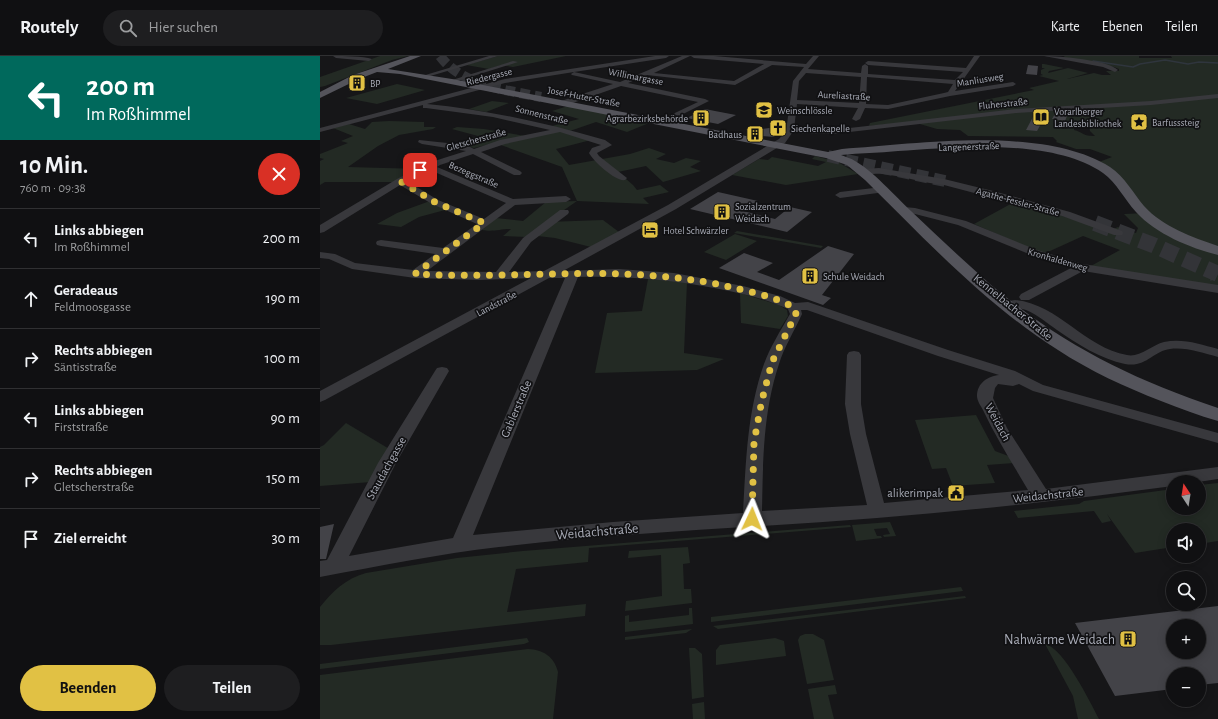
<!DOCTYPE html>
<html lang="de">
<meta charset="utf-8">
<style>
body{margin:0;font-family:"Alegreya Sans",sans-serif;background:#1e1e20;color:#f1f3f6;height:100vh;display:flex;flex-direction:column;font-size:15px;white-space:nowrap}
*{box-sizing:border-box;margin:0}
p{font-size:13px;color:#9c9d9f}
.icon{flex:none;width:22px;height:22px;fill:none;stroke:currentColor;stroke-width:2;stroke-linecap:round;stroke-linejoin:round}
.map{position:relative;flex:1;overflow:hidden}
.panel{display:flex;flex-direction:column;background:#101012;width:320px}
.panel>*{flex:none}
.guide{background:#00695c;color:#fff;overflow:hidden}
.needle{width:26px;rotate:348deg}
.tools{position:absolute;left:846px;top:419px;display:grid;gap:8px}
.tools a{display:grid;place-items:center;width:40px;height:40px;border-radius:50%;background:#101012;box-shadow:0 2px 10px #0003,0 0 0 1px #303032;font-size:20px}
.pin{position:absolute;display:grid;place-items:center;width:34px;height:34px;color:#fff;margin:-17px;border-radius:8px;box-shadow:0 2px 6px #0006}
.me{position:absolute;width:44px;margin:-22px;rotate:2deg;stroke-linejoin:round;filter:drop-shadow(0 0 3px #0008)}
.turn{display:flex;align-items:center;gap:14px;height:84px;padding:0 20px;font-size:18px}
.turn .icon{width:52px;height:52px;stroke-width:2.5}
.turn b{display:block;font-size:28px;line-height:34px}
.round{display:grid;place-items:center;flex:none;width:42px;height:42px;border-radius:21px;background:#1e1e20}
.head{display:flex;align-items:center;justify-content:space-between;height:68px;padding:0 20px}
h1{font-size:24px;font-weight:700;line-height:30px}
.button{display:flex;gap:8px;margin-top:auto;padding:8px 20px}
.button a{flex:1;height:46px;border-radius:24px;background:#e1c144;color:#111;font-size:16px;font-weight:700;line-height:46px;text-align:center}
.button a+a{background:#1e1e20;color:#f1f3f6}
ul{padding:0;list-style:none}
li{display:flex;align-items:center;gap:12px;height:60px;padding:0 20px;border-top:1px solid #303032}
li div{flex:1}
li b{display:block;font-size:15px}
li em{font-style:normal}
header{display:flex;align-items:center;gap:24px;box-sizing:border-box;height:56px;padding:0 20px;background:#101012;border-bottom:1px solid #303032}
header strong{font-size:19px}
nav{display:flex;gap:22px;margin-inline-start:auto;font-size:14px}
.search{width:280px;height:36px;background:#1e1e20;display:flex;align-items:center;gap:10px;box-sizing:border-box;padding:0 14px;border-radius:22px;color:#9c9d9f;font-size:15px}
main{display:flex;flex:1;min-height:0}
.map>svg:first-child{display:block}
.green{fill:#232a24;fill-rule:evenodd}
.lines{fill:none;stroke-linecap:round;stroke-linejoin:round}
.stream{stroke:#2f353d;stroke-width:1.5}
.building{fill:#434348;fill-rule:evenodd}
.highway-tunnel-far3{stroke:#333438;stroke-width:10;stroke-dasharray:10 5;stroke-linecap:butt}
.highway-tunnel-far2{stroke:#333438;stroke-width:12;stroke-dasharray:12 6;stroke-linecap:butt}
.highway-tunnel-far1{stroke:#333438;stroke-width:16;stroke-dasharray:16 8;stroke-linecap:butt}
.highway-tunnel{stroke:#333438;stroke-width:20;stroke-dasharray:20 10;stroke-linecap:butt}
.minor{fill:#38383c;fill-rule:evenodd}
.major{fill:#54545b;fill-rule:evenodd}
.route{stroke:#e1c144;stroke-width:7;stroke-dasharray:0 12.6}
.labels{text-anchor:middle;stroke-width:3.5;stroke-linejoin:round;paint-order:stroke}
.far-street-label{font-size:10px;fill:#a9acb7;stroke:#111113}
.far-poi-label{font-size:10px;fill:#a9acb7;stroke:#111113;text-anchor:start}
.street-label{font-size:12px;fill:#a9acb7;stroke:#111113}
.poi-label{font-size:12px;fill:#a9acb7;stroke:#111113;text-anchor:end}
.near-street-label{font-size:14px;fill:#a9acb7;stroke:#111113}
.near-poi-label{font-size:14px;fill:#a9acb7;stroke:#111113;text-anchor:end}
</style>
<header>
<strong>Routely</strong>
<div class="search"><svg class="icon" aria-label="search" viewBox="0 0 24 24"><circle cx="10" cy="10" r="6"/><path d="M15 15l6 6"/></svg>Hier suchen</div>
<nav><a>Karte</a><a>Ebenen</a><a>Teilen</a></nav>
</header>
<main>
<section class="panel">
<div class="guide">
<div class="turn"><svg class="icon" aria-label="left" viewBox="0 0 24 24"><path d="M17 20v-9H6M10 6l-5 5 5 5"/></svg><div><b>200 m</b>Im Roßhimmel</div></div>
</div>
<div class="head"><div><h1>10 Min.</h1><p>760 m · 09:38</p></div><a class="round" style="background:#d93025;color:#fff"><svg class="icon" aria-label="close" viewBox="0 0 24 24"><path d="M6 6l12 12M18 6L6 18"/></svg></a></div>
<ul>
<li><svg class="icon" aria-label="left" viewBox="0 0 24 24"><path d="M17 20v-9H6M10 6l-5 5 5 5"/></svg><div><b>Links abbiegen</b><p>Im Roßhimmel</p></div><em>200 m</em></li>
<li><svg class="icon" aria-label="ahead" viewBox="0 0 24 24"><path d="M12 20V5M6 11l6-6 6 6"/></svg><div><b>Geradeaus</b><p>Feldmoosgasse</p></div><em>190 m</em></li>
<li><svg class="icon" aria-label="right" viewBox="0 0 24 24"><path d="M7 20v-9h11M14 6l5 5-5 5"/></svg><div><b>Rechts abbiegen</b><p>Säntisstraße</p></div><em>100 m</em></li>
<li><svg class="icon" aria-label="left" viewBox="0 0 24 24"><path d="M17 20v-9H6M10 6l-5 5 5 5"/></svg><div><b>Links abbiegen</b><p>Firststraße</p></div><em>90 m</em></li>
<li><svg class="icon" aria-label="right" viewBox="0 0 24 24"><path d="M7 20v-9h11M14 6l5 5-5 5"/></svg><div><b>Rechts abbiegen</b><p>Gletscherstraße</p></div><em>150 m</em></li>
<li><svg class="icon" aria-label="arrive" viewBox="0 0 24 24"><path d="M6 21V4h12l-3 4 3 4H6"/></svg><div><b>Ziel erreicht</b></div><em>30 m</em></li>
</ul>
<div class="button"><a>Beenden</a><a>Teilen</a></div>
</section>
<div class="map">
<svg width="898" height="663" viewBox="0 0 898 663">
<rect width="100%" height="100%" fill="#161618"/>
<path class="green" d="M60,0H88L72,4L5,30L0,31V21Z
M178,0H246L193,11L181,9L169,13L146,9Z
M745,0H819V2H852L851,0H898V232L769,211L800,194L763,180L730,195L720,197L654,168L696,145L789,175L798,171L816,177L818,172L804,158L827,157L779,106L792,101L770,93H756L736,86L737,85L733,81L648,80L640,74L617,73L593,66L549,70L550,67L714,34L709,32L739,25L719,20L723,19L721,18V14L725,12H722V8H724L744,12L729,15L728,17L748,12L768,17L747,23L774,17L782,19H791L786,15H799V13L794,11L742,2ZM754,68L769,69L770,75L775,80C762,80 765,77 754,74Z
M77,28L105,34L57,48L26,42Z
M172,45L189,47L166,56L149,53Z
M248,50L329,67L307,76L276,66L247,76L271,84L236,93L249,109L310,98L329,92L346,98L336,103L354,107L366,102L381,105L370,111L381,115L343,126L326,110L298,116L313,129L317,134L340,129L349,136L323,142L329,148L257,145L227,166L283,164L299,176L271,191L235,182L209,179L207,181L183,180L191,173C179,173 174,176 162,174L176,162L203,165L226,146L257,145L242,111L175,87L154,92L141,89L143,88L138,87L158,80L132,73L137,71L164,73L205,80L233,74L228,71L259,63L232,55Z
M69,65L104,66V71H116L113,73L79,79L58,90L28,111L101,113L73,126H5L0,129V105L4,103L0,102V98L28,87L21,85L33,80L13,72L29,68L45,73L52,66Z
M495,100L518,106L538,118L466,129L412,119L439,103L448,104L452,101L498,110L506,106L492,103Z
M110,145L125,154L99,161L81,171L57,168L77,157Z
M417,175L503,190L501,192L414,177Z
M415,178L437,185L406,204L384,196Z
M328,223L367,226L364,297L404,303L377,314L275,317L287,257L322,255Z
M420,237L459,249L467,254L468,260L460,273L421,267Z
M656,359L675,395L691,401L694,407L667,409L675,427L633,430L626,412L612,413L595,364Z
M26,367L71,394L51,426L0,430V391L4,389Z
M898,427V485L879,488V474H853V491L815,497L787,458L791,465L782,467L774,455L698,462L694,455L759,448L764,445L853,433V452H879V429Z
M570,466L576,480L564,481L563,479L570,478L567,472L554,473L557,480H561L562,482L536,485L532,469Z
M530,469L531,471L269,492L268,506L196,513L187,556L266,548L265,560L11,589H0V551C13,535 25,523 46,517L137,502L203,495Z
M368,491L370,507L363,508L364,533H371L372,547L305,555L306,545L342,540L341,499L308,502L309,495Z
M641,531L643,535L391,566V561Z
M645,540L646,542L398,573L393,570Z
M369,552H372L373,568L305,576V560L309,559V566L369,559Z
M372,573L366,577L305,584V581Z
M485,578H493L504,584L514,624L487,628L478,584L480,580Z
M207,582L209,586L204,588L0,613V608Z
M455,582L464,585L466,600L396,609V594L400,589Z
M725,588C744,592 770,646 779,663H758L753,640Z
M375,592L382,598L384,641L372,643L369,592Z
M208,593C223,594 234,600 238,616L233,663H0V619Z
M515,629L517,638L508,639L514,663H494L488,633Z
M384,646L385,663H373L372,648Z"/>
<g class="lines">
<path class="stream" d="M773,5L813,11L820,8L845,4L868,8L879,6L898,7"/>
</g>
<path class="building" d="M708,9L718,10L717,19L706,18Z
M385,53L395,55L416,59L398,68L367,62Z
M749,55L745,65L732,63L736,56Z
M715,57H727L717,75L706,74Z
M464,70L454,81L427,79V75Z
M398,136L438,145L423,155L455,163L470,151L492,156L467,176L370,153Z
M508,190L534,198L502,239L511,242L503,249L399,212L424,197L453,207L437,216L459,224Z
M14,468L6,503H0V471Z
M898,550V627L879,629V618H853V633L795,640L755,567ZM853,570H879V596H853Z"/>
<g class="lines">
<path class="highway-tunnel-far3" d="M120,0C142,30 187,34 221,41"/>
<path class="highway-tunnel-far2" d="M508,100L625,125"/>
<path class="highway-tunnel-far1" d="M775,167L833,189L898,218"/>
<path class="highway-tunnel" d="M897,217L898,218"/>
<path class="minor" d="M13,0C24,0 43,0 52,3L49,5L16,2Z
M169,0H178L107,21L102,20Z
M335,0H349L346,2L254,16L300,26L362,0H370L334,17L414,25L444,8L374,2L371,0H394L486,8L493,0H499L488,13L541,17L542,10L545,8L548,10V18L635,24L643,16L548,9L545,7L548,5L646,12L654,0H660L635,35L693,26L696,28L693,30L630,40L568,53L545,52L540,63L536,65L532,63L538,52L477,48L474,73L512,74L696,53L831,45L898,38V42L831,49L696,57L512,78L472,77L465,87L356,153L243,215L299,213L354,217L423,230L460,240L475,247L488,246L628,294L695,315L723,329L898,377V387L713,335L699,328L693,330L678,328L675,332L673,342L687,372L726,433L898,411V423L878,426H853V430C755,443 656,454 557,462C431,472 304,476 179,491C119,498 59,510 0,521V505L7,504L58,407L115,315L117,312L122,311L127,312L129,315L76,407L29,500L133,482L245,222H229L5,344L0,346V335L211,222L160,224L95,222L32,213L9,203L0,202V196L15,198L35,207L93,214L115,198L61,190L57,189L56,187L57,185L61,184L123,192L157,168L112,148L80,129L4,176L0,177V169L77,123L105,108L146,95L102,88L98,86L99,84L146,89L154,93L180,84L230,74L173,61L106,52H103V49L0,76V72L185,23ZM452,9L484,11L473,25L466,75L459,83L348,149L224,215L189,216L211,186L248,158L249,156L248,154H240L203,182L176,216L107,215L195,149L246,146L251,143L246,140L193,143L117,111L120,109L153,98L194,119H200L202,117L200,115L161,96L185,88L240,76L281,89L272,92L269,97C273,105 296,126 305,124L307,122L279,100L277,97L292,89L285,84C226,67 168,54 107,48L185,27L254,16L251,18L252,19L293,28L241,45V49H247L301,30L378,46L338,65V69H341L389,45L385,43L308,27L327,19L415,29ZM486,17L541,21L539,47L477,44L479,25ZM547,21L633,28L628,36L624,37L568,49L546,48ZM110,114L186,147L164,163L118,144L87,125ZM258,221C306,220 346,223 394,232C420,237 444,242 468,253L470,258C461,274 450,291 444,308C427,356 426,406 423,457L293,466L153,479ZM481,254H487L618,300L679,319C668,320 657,327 657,340C657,345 661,350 663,354C676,382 693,408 708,434L564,447L546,378L541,348V299L539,296L534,295L529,296L527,299L525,348L530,378L547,449L442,455C443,405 443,356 459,308C464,291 475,274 482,258Z
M724,0C739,0 788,4 798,14L795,16L783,11Z
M193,5L198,6L134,26L129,25Z
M559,112L624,123L673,135L750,156L802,175L803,177L802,179H794L742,160L624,129C603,127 583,120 562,118C554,117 543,121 537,116L542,113Z
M562,131L567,134L565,136L520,142L515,139L520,136Z
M584,151L595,152L646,165L717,194L763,208L898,229V237L763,215L709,244H701L699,241L701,238L751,212L709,198L638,169L595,158L580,156L579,154Z
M695,244C738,248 765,292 807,299C819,302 832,289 844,286C862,282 880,288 898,293V301C883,297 866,291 850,293C833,295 826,312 805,308C781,303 757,288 737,274C727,267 718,259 706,254C698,251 691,254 683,252L681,249L683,246Z"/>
<path class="major" d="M90,0H101L68,13L132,23L508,96L522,93C599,88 723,69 790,111C805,121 813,137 824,150C843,171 872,181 898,190V199C870,192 836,178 816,156C804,143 797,127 783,117C732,82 637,91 578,95C559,97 540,97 521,99C525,101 531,102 535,105C552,114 576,141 591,155C617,180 644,205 671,229C743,289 810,322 898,352V365C879,360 860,352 841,345C805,331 770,315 738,294C665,248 606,184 545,124L527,109L506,102L80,18L57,16L39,23L0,42V36L33,19Z"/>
</g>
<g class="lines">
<path class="route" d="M100,114L80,125L115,146L164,167L95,218C200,224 301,207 406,230C428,235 453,240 473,251L476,258L452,306L442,344L434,386L432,463"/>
</g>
<defs>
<g id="building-square" transform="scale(0.9)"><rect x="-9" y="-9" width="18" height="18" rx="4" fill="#e1c144" stroke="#111113"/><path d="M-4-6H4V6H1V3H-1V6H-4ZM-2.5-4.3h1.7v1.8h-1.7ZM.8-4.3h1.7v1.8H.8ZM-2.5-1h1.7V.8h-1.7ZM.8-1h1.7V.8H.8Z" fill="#111"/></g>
<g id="school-square" transform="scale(0.9)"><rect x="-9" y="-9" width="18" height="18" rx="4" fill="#e1c144" stroke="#111113"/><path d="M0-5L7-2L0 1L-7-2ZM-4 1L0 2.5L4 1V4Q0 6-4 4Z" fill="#111"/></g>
<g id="library-square" transform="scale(0.9)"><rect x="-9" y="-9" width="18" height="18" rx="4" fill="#e1c144" stroke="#111113"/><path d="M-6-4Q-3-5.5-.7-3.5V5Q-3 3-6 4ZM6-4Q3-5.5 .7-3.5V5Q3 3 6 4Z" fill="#111"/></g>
<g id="sight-square" transform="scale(0.9)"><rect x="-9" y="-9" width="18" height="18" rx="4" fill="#e1c144" stroke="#111113"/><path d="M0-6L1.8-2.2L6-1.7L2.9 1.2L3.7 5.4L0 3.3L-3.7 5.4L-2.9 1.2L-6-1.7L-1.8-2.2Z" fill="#111"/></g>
<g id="church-square" transform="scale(0.9)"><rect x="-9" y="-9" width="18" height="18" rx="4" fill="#e1c144" stroke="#111113"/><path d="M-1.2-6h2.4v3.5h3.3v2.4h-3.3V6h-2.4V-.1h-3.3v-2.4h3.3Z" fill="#111"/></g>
<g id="hotel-square" transform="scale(0.9)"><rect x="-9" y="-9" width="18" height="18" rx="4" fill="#e1c144" stroke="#111113"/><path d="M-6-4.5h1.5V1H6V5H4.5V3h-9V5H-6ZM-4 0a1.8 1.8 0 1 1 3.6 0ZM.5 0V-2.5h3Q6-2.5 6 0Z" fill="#111"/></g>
<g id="civic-square" transform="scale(0.9)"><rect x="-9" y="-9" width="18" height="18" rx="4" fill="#e1c144" stroke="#111113"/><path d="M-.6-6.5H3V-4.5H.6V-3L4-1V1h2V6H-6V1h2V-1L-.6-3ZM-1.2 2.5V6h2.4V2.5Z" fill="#111"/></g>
</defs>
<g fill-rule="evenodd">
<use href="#building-square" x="37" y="27"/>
<use href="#school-square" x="444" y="54"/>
<use href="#library-square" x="721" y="61"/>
<use href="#building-square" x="381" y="62"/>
<use href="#sight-square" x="819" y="66"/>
<use href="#church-square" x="458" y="72"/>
<use href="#building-square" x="435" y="78"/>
<use href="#building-square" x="402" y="156"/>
<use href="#hotel-square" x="330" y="174"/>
<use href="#building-square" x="490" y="220"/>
<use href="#civic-square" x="636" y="437"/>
<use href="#building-square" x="808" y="583"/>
</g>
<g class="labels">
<g class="far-street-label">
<text transform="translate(169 20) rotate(-14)" y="4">Riedergasse</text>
<text transform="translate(316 20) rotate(11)" y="4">Willimargasse</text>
<text transform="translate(660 23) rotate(-9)" y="4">Manliusweg</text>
<text transform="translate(524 39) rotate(3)" y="4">Aureliastraße</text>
<text transform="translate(264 40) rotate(11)" y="4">Josef-Huter-Straße</text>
<text transform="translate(683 47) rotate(-6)" y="4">Fluherstraße</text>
<text transform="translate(222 58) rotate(14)" y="4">Sonnenstraße</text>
<text transform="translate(156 83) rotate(-16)" y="4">Gletscherstraße</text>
<text transform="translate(649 90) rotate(-2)" y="4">Langenerstraße</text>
<text transform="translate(154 118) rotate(23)" y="4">Bezeggstraße</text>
<text transform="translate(698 145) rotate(15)" y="4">Agathe-Fessler-Straße</text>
<text transform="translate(738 203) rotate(16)" y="4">Kronhaldenweg</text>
<text transform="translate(176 247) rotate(-28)" y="4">Landstraße</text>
</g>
<g class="far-poi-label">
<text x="50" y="31">BP</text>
<text x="457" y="58">Weinschlössle</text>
<text x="734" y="59">Vorarlberger<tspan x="734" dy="12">Landesbibliothek</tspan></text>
<text x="368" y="66" text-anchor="end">Agrarbezirksbehörde</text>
<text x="832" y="70">Barfusssteig</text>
<text x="471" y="76">Siechenkapelle</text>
<text x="422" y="82" text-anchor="end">Badhaus</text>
<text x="415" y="154">Sozialzentrum<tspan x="415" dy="12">Weidach</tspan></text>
<text x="343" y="178">Hotel Schwärzler</text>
<text x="503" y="224">Schule Weidach</text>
</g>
<g class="street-label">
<text transform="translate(693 251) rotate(39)" y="4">Kennelbacher Straße</text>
<text transform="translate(196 353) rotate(-67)" y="4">Gablerstraße</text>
<text transform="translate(678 366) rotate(62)" y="4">Weidach</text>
<text transform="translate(66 412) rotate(-61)" y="4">Staudachgasse</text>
<text transform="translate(728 439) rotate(-6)" y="4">Weidachstraße</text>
</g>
<g class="poi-label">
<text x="623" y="441">alikerimpak</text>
</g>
<g class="near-street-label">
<text transform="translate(277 475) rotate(-5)" y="5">Weidachstraße</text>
</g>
<g class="near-poi-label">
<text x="795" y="588">Nahwärme Weidach</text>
</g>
</g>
</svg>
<div class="tools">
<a><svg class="needle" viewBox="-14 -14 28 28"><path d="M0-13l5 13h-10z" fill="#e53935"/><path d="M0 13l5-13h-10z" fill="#9c9d9f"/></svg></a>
<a><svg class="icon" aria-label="sound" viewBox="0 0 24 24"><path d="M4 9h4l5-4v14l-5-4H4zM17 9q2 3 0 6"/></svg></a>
<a><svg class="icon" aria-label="search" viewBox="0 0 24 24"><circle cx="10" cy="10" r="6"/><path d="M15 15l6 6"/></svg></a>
<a>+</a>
<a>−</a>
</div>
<div class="pin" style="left:100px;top:114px;background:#d93025"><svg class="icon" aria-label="arrive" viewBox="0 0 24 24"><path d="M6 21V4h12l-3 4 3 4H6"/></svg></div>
<svg class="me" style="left:432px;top:463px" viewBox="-20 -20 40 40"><path d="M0-17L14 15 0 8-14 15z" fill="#e1c144" stroke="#fff" stroke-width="4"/></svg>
</div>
</main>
